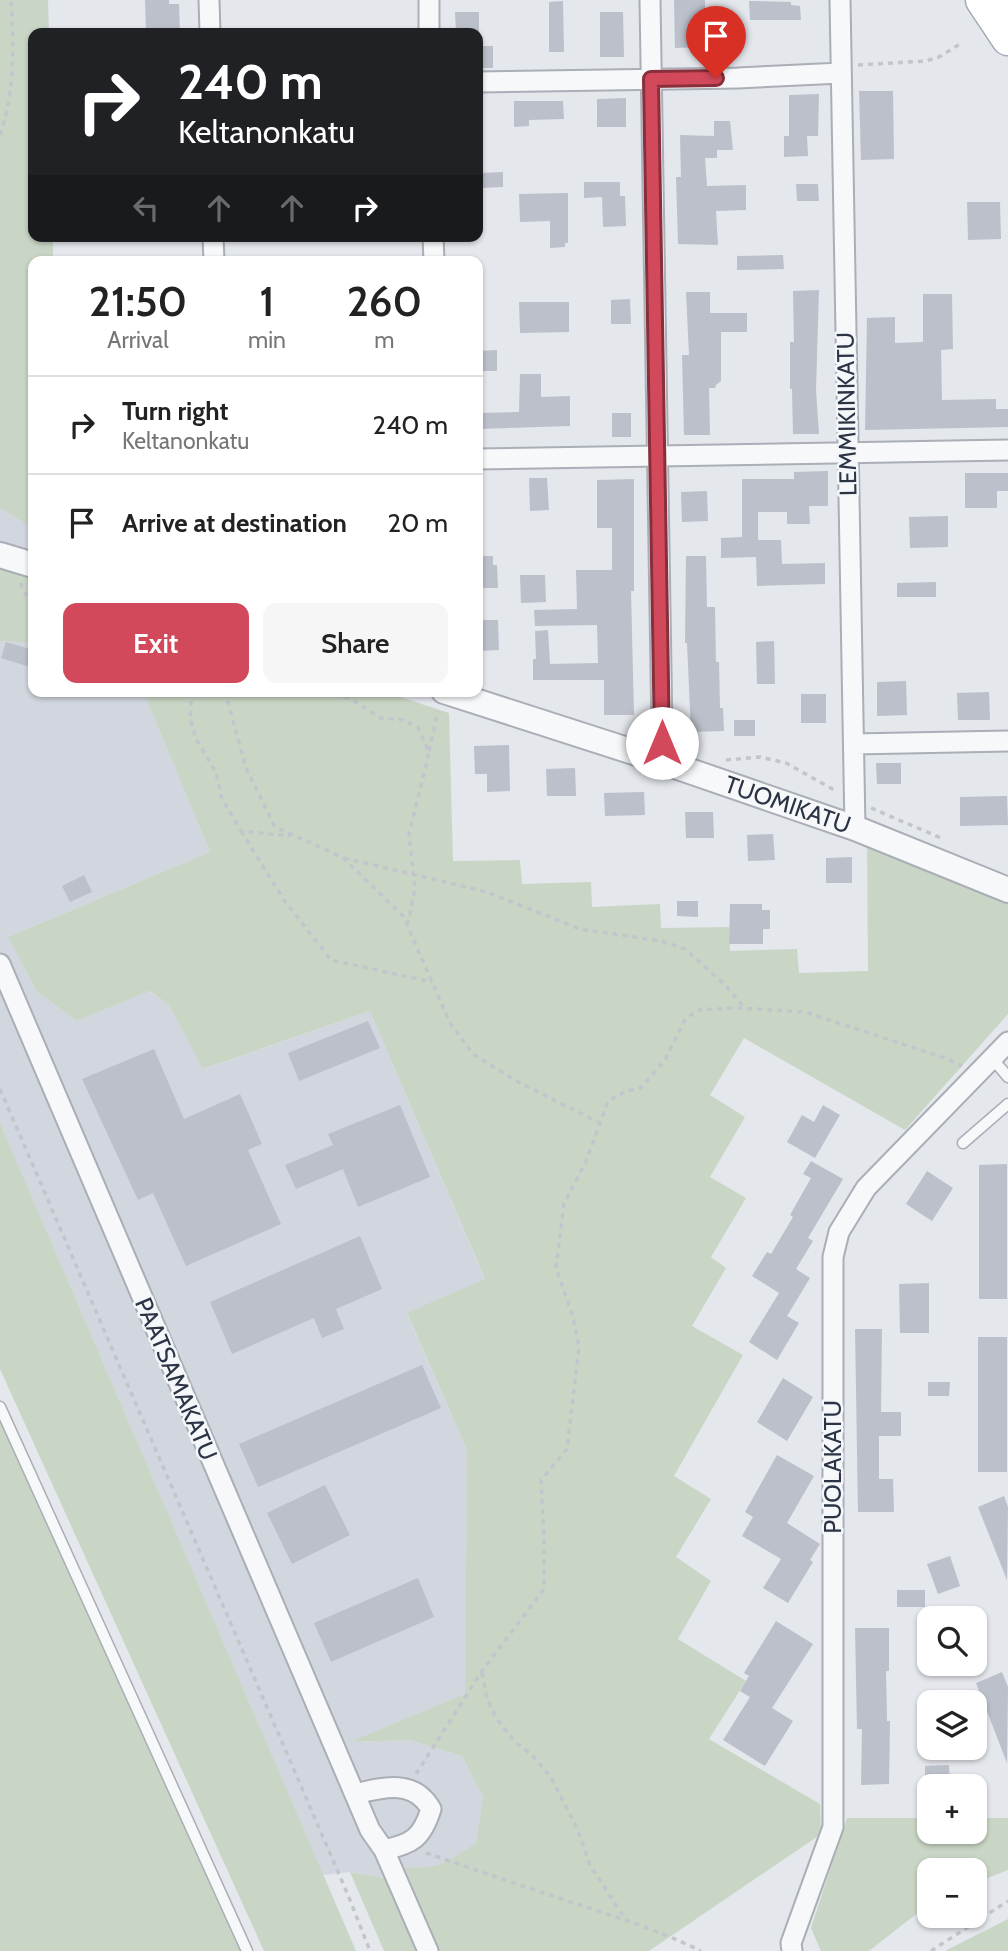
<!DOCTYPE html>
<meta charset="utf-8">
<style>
body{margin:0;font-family:Cabin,sans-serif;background:#f6f6f6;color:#222;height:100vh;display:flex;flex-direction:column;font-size:26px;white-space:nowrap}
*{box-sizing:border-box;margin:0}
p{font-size:23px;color:#767676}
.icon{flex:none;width:38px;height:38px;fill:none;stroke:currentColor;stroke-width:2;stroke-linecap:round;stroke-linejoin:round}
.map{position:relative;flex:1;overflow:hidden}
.panel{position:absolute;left:28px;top:256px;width:455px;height:441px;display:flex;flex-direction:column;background:#fff;border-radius:14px;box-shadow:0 2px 5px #0004}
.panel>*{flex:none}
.guide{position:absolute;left:28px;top:28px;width:455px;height:214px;border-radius:14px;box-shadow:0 2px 5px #0004;background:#202124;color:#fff;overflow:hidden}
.tools{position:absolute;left:917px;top:1606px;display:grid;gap:14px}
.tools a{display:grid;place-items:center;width:70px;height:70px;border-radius:14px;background:#fff;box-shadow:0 2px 5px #0004;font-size:35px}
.pin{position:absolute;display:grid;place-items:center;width:60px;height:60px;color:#fff;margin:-72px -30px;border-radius:50% 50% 50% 0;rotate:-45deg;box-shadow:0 0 7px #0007}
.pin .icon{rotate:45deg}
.me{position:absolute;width:77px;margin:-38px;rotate:0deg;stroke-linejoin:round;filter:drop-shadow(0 0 5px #0008)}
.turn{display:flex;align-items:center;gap:24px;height:147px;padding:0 35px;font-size:32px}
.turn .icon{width:91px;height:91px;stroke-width:2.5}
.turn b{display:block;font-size:49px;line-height:60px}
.lanes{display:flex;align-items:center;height:66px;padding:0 35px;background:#0003;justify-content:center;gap:35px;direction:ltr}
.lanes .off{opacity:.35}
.eta{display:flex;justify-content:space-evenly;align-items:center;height:119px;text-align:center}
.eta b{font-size:42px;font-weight:600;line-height:49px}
.primary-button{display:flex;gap:14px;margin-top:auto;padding:14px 35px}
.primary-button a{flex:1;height:80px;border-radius:14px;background:#d1495b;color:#fff;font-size:28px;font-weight:600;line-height:80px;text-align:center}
.primary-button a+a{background:#f6f6f6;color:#222}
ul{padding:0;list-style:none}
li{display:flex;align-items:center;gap:21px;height:98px;padding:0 35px;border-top:2px solid #e0e0e0}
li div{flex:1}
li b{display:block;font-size:26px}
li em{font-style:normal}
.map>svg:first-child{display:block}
.built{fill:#d2d6de}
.green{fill:#c9d6c5}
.building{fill:#bbc0ca}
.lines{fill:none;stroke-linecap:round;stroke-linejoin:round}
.service-casing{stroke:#a9aeb7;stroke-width:13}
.minor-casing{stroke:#a9aeb7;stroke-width:23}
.tertiary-casing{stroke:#a9aeb7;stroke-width:28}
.secondary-casing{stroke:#a9aeb7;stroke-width:32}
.primary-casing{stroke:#a3abb8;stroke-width:35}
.path{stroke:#c2c5cb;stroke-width:3.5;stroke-dasharray:5 5;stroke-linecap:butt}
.service{stroke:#f7f8fa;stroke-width:10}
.minor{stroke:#f7f8fa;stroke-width:19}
.tertiary{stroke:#f7f8fa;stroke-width:24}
.secondary{stroke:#fff;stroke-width:28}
.primary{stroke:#fff;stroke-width:32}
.route-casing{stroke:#882f3b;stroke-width:18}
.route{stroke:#d1495b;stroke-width:12}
.labels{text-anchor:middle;stroke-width:5;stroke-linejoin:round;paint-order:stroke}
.street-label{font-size:24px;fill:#2b3445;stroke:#f4f6f9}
</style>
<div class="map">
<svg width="1008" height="1951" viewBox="0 0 1008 1951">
<rect width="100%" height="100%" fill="#e4e7ec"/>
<path class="built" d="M0,508L33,528V578L0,567Z
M0,641L33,643V691H143L210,852L8,937L37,992L77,1021L148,991L169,1005L204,1069L370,1011L485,1280L407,1314L467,1450L465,1694L352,1742L409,1740L462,1756L483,1797L476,1843L446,1863L429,1869L404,1867L384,1878L350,1872L323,1875L0,1123Z"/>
<path class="green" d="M0,0H48L49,33H33V236H53V261H33V528L0,508Z
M0,567L33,578V643L0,641Z
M143,691H382L449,713L453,861L520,860L522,884L591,882L592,907L660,904L661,928L729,927L730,951L797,949L799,973L868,971L867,836L1008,904V1014L905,1130L744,1038L710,1095L745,1117L710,1177L746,1198L711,1257L726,1268L692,1326L743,1355L674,1476L711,1499L676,1557L711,1581L678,1639L746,1681L709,1739L820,1804L821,1834L649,1951H439L404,1867C441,1870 446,1862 476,1843L483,1797L462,1756L409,1740L350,1742L465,1694L467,1450L407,1313L485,1279L370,1011L203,1069L169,1005L149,991L77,1021L37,992L8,937L210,852Z
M0,1123L356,1951H264L0,1369Z
M0,1399L249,1951H0Z
M847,1818H929V1832H975V1818H1008V1870L975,1883V1871H929V1904L869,1951H821L811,1928Z
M350,1872L384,1878L416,1951H384Z
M1008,1919V1951H945Z"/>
<path class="building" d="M145,0H169V4H179L180,33H146Z
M674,0H705L706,47L675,48Z
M563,1L564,52H549V2Z
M749,1L791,2V5L800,6L801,20H750Z
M455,12H479V33H456Z
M600,12H623L624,57H600Z
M478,46H493V68H478Z
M859,91H893L894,159L861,160Z
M819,94L818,136H807L808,156L784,157V136H789V95Z
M626,98V127H597V99Z
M514,101H563L564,119L529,120V126L514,127Z
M714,121H730L733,150H717V158H705L707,186L746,185V210L716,211L718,245L678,244L676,177H681L680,135L714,136Z
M503,172V187L482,188L481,173Z
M584,182H620V196H625L626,226L603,227L602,197L584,198Z
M796,184H818L819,201H797Z
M568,193V243H565V247L550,248V221L520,222L519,194Z
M967,202H1000L1001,239L968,240Z
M783,255L784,269L737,270V256Z
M819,290L816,390L819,434H793L792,389H790V342H794L793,291Z
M686,292H710V313H747V332H721V381L716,385L715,388H709L710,435H684L682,355H689Z
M923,294H952L953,349L941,350L942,400L996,399V409H1008V427L865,430L867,318L895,317V343L923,342Z
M630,299L631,324H611V300Z
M519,302H569V332L520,333Z
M497,350V371H478V351Z
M520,374H541V397L570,396V426L478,429V413L519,412Z
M612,413H631V437H612Z
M828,471V506H809L810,524H787V512H758V540H781L782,564L825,563V584L757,586L756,557L721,558V538L742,537V479H794V472Z
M965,473H1008V491H997V508H965Z
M529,478H547L549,510L530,511Z
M634,479V591H631L634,715H604V680H533V659H536L535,631L548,630L550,664L598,663L597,625L535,626L534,610L577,609L576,570H612V528H597V480Z
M707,491L708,521L682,522L681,492Z
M948,516V547L910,548L909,517Z
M478,556H493V565H497L498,588H478Z
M686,556H706L707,607H715L716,662H719L720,708H723L724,731L691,732L687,643H685Z
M520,575H545L546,602L521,603Z
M936,582V597H897V583Z
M478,620H498L499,650L478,651Z
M774,641L775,684H757L756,642Z
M6,642L33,650V668L1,658Z
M906,681L907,715L877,716V682Z
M989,692L990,720H958L957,693Z
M801,694H826V723H801Z
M734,720H755V736H734Z
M509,745L510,791L487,792V774H475L474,746Z
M876,763H901V784H877Z
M575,768L576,796H547L546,769Z
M644,792L645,815L605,816L604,793Z
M1007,796L1008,825L960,826V797Z
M685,812H713L714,838H686Z
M773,834L775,860L748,861L747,835Z
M852,857V883H826V858Z
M84,875L92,892L70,902L62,886Z
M677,901H698V917L677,916Z
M730,904H762V910H770V929H763V944H729Z
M368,1021L380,1048L299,1081L288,1053Z
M154,1049L184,1119L240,1094L262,1144L248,1150L281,1224L186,1266L153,1193L138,1200L82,1079Z
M400,1105L430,1177L358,1207L343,1169L296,1189L285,1165L333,1145L328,1134Z
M823,1105L840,1115L815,1158L787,1142L802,1115L814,1122Z
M811,1161L843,1179L808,1238L813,1241L796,1269L810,1278L787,1316L799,1323L777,1360L749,1342L779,1293L752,1276L767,1252L771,1254L793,1217L790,1215L811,1178L803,1174Z
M1007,1164V1299H979V1165Z
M927,1171L953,1188L932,1221L906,1204Z
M360,1236L382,1289L336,1309L344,1329L322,1338L314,1318L232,1354L210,1302Z
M929,1283V1333H900L899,1284Z
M855,1329H882L881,1412H901V1436H879V1479H893L894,1512H858Z
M978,1337H1007V1472H978Z
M422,1365L441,1408L258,1487L239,1444Z
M783,1378L813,1397L787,1441L757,1422Z
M928,1382H950L949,1396H928Z
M777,1455L814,1476L787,1523L820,1544L810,1560L813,1562L788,1603L763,1588L781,1559L742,1536L753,1517L745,1512Z
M325,1485L350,1535L292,1564L267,1513Z
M1004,1496L1008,1507L1007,1580L978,1507Z
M950,1556L960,1586L938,1594L927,1564Z
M418,1578L434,1617L331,1662L314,1623Z
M897,1590H925V1607H897Z
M776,1621L813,1644L772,1708L793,1721L765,1766L723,1740L750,1697L740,1691L749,1676L744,1673Z
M855,1628H889V1671H886L887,1721H890L889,1784L861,1785L862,1729H857Z
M1002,1672L1008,1687L1007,1763L976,1683Z
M949,1765L950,1787H925V1766Z"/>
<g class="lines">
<g class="service-casing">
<path id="service" d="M992,1058L1008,1077
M963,1143L1008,1104
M0,1407L247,1951"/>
</g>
<g class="minor-casing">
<path id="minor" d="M209,0L210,33
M429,0V33
M650,0L662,731L660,761
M840,0L855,828
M478,82L738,78L841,73
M213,236L214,261
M433,236L434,261
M478,459L1008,450
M854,744L1008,741
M0,964L370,1830L384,1850C412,1844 422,1838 431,1809C414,1779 384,1787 355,1794
M384,1850L428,1951
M792,1951L791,1943L833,1827V1257L839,1232L866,1188L1008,1042"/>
</g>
<g class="tertiary-casing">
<g id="tertiary">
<path d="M0,555L33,565"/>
<path id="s1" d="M444,691L649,757L855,828L1008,890"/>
</g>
</g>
<g class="secondary-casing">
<path id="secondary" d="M1004,0L1008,8"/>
</g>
<g class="primary-casing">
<path id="primary" d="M982,0L1008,39"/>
</g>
<path class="path" d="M858,65L926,61L939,57L960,44
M0,135C15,91 14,46 11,0
M20,583L29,600L33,602
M192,691L190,718L196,739L216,772L222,799L241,831L290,836
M225,691L246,768L275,827L342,857L403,916L450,1023L473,1054L518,1082L598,1122
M315,691L349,698L381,718L399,719L418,727L429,753L409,834L415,888L408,923
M429,751L438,711
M726,760L760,757L786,763L836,791
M871,808L941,838
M241,831L284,900L331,960L432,982
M344,858L487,892L580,929L661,941L685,949L726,986L744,1007
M0,1089L348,1895L370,1951
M482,1673L487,1699L497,1719L514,1741L532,1755L550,1776L578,1830L590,1865L625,1919
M416,1774L482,1671L544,1589V1539L541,1480L567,1449L579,1347L573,1317L556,1268L564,1204L586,1161L608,1101L626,1091L641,1088L665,1060L684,1021L697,1010L740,1008L805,1012L948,1059L962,1066
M426,1853C465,1866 504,1880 544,1893C597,1911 650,1926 701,1951
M931,1951L1008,1901"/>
<use href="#service" class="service"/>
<use href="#minor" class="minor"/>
<use href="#tertiary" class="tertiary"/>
<use href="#secondary" class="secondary"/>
<use href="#primary" class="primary"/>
</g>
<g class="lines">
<g class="route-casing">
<path id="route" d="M662,743L651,79L716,78"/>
</g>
<use href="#route" class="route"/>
</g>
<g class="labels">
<g class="street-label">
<text transform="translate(847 414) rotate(-91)" y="8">LEMMIKINKATU</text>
<text dy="8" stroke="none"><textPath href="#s1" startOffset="362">TUOMIKATU</textPath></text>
<text transform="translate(176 1379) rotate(67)" y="8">PAATSAMAKATU</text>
<text transform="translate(833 1467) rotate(-90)" y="8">PUOLAKATU</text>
</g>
</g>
</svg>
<div class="tools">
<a><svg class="icon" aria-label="search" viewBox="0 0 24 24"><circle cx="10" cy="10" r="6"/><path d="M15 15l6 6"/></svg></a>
<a><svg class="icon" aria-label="layers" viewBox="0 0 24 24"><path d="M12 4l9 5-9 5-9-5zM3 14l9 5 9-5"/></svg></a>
<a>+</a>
<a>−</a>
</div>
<div class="pin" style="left:716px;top:78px;background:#d93025"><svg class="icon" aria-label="arrive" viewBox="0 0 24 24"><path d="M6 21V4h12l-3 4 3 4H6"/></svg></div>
<svg class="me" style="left:662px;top:743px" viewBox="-20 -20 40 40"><circle r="19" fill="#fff"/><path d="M0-13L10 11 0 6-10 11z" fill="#d1495b"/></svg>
<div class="guide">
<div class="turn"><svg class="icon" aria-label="right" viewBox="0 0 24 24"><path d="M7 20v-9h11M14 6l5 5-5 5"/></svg><div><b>240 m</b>Keltanonkatu</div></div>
<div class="lanes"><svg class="icon off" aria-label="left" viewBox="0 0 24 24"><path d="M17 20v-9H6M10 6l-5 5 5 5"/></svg><svg class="icon off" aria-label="ahead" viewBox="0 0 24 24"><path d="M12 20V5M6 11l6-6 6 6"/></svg><svg class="icon off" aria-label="ahead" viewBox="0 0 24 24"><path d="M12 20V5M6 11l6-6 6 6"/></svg><svg class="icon" aria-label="right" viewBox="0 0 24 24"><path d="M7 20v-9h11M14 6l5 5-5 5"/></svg></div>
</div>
<section class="panel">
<div class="eta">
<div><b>21:50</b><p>Arrival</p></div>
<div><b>1</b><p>min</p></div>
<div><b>260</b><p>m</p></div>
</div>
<ul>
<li><svg class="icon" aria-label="right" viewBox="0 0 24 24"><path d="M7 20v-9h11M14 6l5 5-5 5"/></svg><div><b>Turn right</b><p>Keltanonkatu</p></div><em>240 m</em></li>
<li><svg class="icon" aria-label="arrive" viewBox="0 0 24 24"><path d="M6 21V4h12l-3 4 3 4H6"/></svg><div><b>Arrive at destination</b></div><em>20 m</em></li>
</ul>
<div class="primary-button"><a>Exit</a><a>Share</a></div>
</section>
</div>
